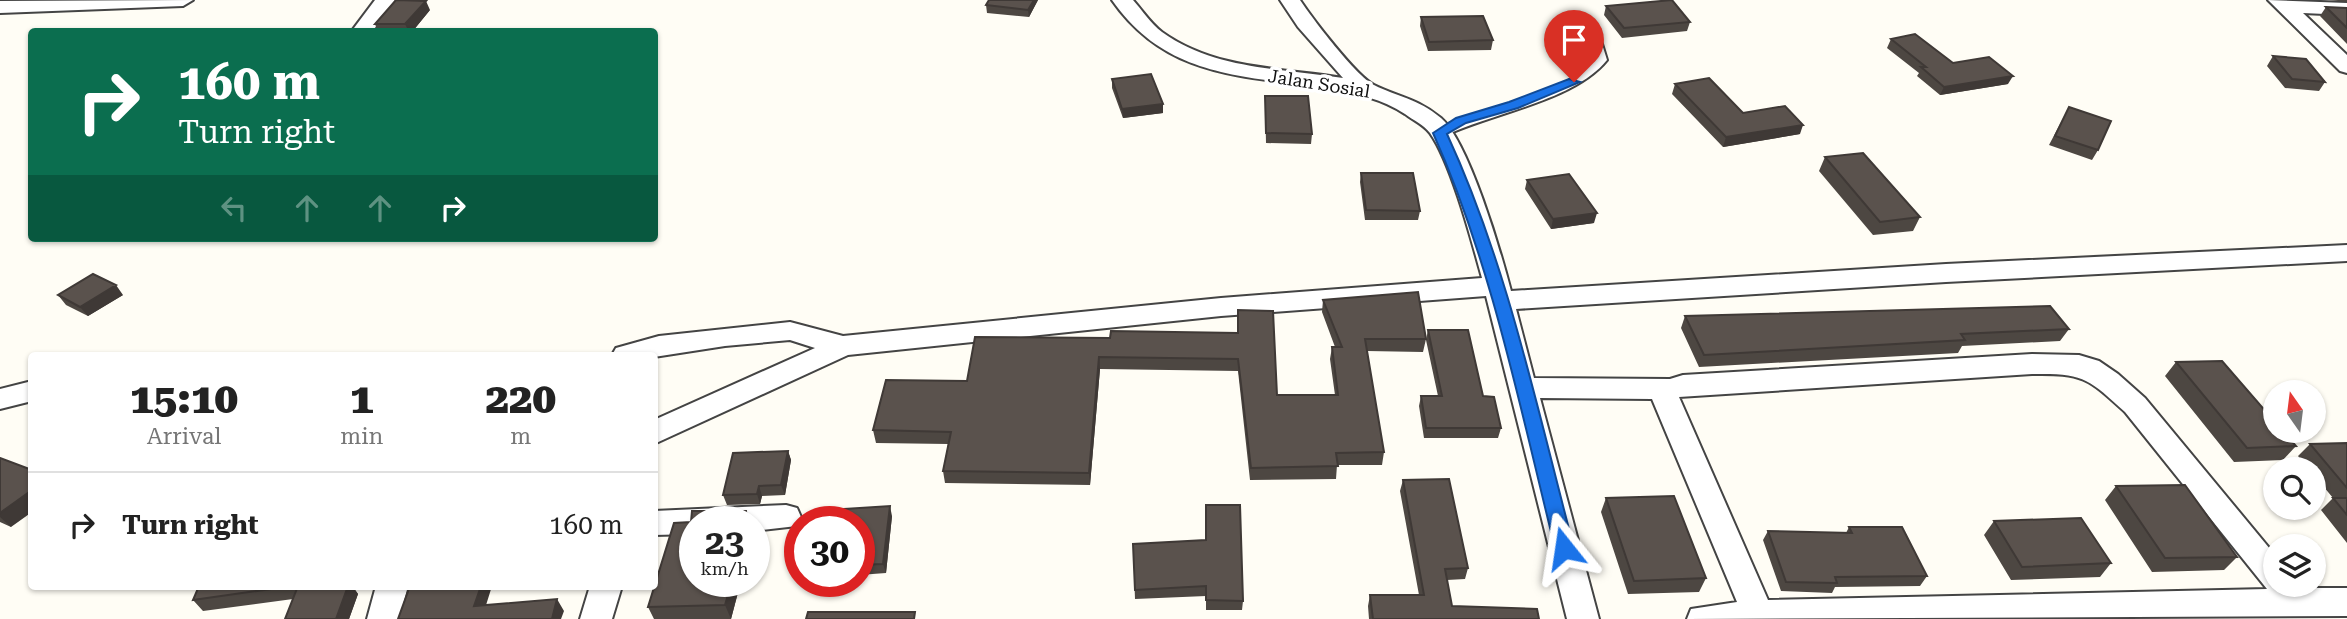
<!DOCTYPE html>
<style>
body{margin:0;font-family:"Roboto Serif",serif;background:#f6f6f6;color:#222;height:100vh;display:flex;flex-direction:column;font-size:26px;white-space:nowrap}
*{box-sizing:border-box;margin:0}
p{font-size:23px;color:#767676}
.icon{flex:none;width:38px;height:38px;fill:none;stroke:currentColor;stroke-width:2;stroke-linecap:round;stroke-linejoin:round}
.map{position:relative;flex:1;overflow:hidden}
.sheet{position:absolute;left:28px;top:352px;width:630px;height:238px;display:flex;flex-direction:column;background:#fff;border-radius:7px;box-shadow:0 2px 5px #0004}
.sheet>*{flex:none}
.top-card{position:absolute;left:28px;top:28px;width:630px;height:214px;border-radius:7px;box-shadow:0 2px 5px #0004;background:#0b6e4f;color:#fff;overflow:hidden}
.needle{width:46px;rotate:346deg}
.fabs{position:absolute;left:2263px;top:380px;display:grid;gap:14px}
.fabs a{display:grid;place-items:center;width:63px;height:63px;border-radius:50%;background:#fff;box-shadow:0 2px 5px #0004;font-size:35px}
.speed{position:absolute;left:679px;top:506px;display:flex;gap:14px;font-size:35px;font-weight:700;text-align:center}
.speed>*{display:grid;place-content:center;width:91px;height:91px;border-radius:50%;background:#fff;box-shadow:0 2px 5px #0004;line-height:1}
.speed small{font-size:18px;font-weight:400}
.speed .limit{border:10px solid #d22;background:#fff;color:#111}
.pin{position:absolute;display:grid;place-items:center;width:60px;height:60px;color:#fff;margin:-72px -30px;border-radius:50% 50% 50% 0;rotate:-45deg;box-shadow:0 0 7px #0007}
.pin .icon{rotate:45deg}
.me{position:absolute;width:77px;margin:-38px;rotate:345deg;stroke-linejoin:round;filter:drop-shadow(0 0 5px #0008)}
.turn{display:flex;align-items:center;gap:24px;height:147px;padding:0 35px;font-size:32px}
.turn .icon{width:91px;height:91px;stroke-width:2.5}
.turn b{display:block;font-size:49px;line-height:60px}
.lanes{display:flex;align-items:center;height:66px;padding:0 35px;background:#0003;justify-content:center;gap:35px;direction:ltr}
.lanes .off{opacity:.35}
.eta{display:flex;justify-content:space-evenly;align-items:center;height:119px;text-align:center}
.eta b{font-size:42px;font-weight:800;line-height:49px}
ul{padding:0;list-style:none}
li{display:flex;align-items:center;gap:21px;height:105px;padding:0 35px;border-top:2px solid #e0e0e0}
li div{flex:1}
li b{display:block;font-size:26px}
li em{font-style:normal}
.map>svg:first-child{display:block}
.lines{fill:none;stroke-linecap:round;stroke-linejoin:round}
.lane-casing{stroke:#444;stroke-width:4}
.street-casing{stroke:#444;stroke-width:4}
.lane{fill:#fff;fill-rule:evenodd}
.street{fill:#fff;fill-rule:evenodd}
.wall{fill:#4d4742}
.shaded-wall{fill:#3f3936}
.building{fill:#5a524d;stroke:#3f3936;stroke-width:2}
.route{fill:#1a73e8;stroke:#114b97;stroke-width:2}
.labels{text-anchor:middle;stroke-width:7;stroke-linejoin:round;paint-order:stroke}
.street-label{font-size:18px;fill:#111;stroke:#fff}
</style>
<div class="map">
<svg width="2347" height="619" viewBox="0 0 2347 619">
<rect width="100%" height="100%" fill="#fffdf5"/>
<g class="lines">
<g class="lane-casing">
<path id="lane" d="M1593,28L1598,31L1607,60C1574,101 1492,113 1444,136H1436L1434,133C1443,125 1456,121 1468,117C1510,102 1564,94 1595,60L1588,31Z"/>
</g>
<g class="street-casing">
<path id="street" d="M193,0L183,6L0,13V1Z
M375,0H395L372,32H351Z
M1112,0H1133C1142,10 1151,24 1162,32C1215,70 1281,68 1343,78L1298,27L1280,0H1300C1312,18 1356,76 1374,85C1398,97 1417,98 1441,118C1469,142 1501,253 1511,291L1946,264L2347,245V261L1946,282L1516,309L1534,378L1670,379L1683,375L2032,354L2079,355L2099,361L2118,374L2145,398L2275,555V584H2288L2284,588H2347V616L1687,619L1691,609L1737,602L1652,399L1540,398L1599,619H1567L1486,296L1221,316L848,355L654,444V420L815,348L790,340L725,346L654,357L612,355L616,348L659,336L790,322L843,336L1221,298L1482,278C1472,242 1451,162 1430,133C1424,125 1413,120 1405,114C1382,99 1356,93 1330,89C1244,75 1167,79 1112,0ZM2032,374C2083,373 2088,378 2125,412L2267,589L1768,600L1679,397Z
M2268,0L2347,3V15L2303,13L2347,55V73L2340,71Z
M32,381V401L0,409V389Z
M786,505L797,508L801,517L797,526L754,531V522H695V534L654,535V511Z
M376,586H408L399,619H367Z
M590,586H622L612,619H580Z"/>
</g>
<use href="#lane" class="lane"/>
<use href="#street" class="street"/>
</g>
<path class="wall" d="M1038,0L1029,17L987,13L986,5Z
M2329,0H2347V2Z
M1606,6L1690,22L1687,31L1622,38L1604,15Z
M2326,7L2347,8V44L2320,16Z
M430,10L412,32H378L375,24Z
M1421,17L1493,40L1491,50L1428,51L1420,26Z
M1891,39L1953,63L2008,84L1940,95L1917,76L1919,73L1887,48Z
M2273,56L2325,82L2319,91L2285,88L2267,66Z
M1112,79L1163,104V113L1123,118L1112,88Z
M1675,84L1743,113L1800,134L1723,147L1672,94Z
M1265,96L1312,134L1311,144L1266,143Z
M2069,107L2098,150L2092,160L2049,145Z
M1825,157L1920,217L1913,231L1873,235L1819,171Z
M1361,173L1420,211L1418,220H1365L1360,182Z
M1527,180L1594,223L1551,229L1525,189Z
M58,295H123L88,316L66,305Z
M1323,300L1426,339L1423,352L1367,351L1384,452L1382,465H1337L1336,479L1250,480L1238,371L1100,369L1090,485L945,483L943,471L948,444L876,443L873,430L967,381L1110,338L1237,333L1238,310L1277,395H1335L1330,359L1332,347H1335L1322,312Z
M1685,316L2069,329L2060,341L1962,346L1958,353L1699,367L1681,328Z
M1428,330L1483,396L1501,428L1498,438H1424L1419,406L1421,396H1438L1426,340Z
M2176,362L2296,446L2283,460L2234,462L2165,376Z
M2347,443V543L2321,510L2333,498L2314,475V469H2308L2298,456L2310,444Z
M788,451L791,460L785,495L762,496L760,504L727,505L723,495Z
M0,458L11,527L0,522Z
M1403,480L1468,568L1465,579L1447,580L1452,606L1539,619H1369L1368,606L1370,595H1419L1400,491Z
M2116,486L2237,557L2224,570L2152,572L2105,500Z
M1606,498L1706,578L1699,592L1628,594L1601,512Z
M892,516L886,573L859,575V522Z
M1994,521L2111,563L2100,577L2011,580L1984,535Z
M1849,527L1927,576L1920,586L1835,587L1832,593L1781,591L1763,540L1768,531L1846,533Z
M1133,544L1243,601L1242,610H1206V596L1135,599Z
M741,581L731,619H654L648,607Z
M199,586H354L353,587L358,594L349,619H285L293,599L203,611L193,600Z"/>
<path class="shaded-wall" d="M1034,0H1038L1029,17L1028,10Z
M426,1L430,10L412,32H409L405,24Z
M2013,76L2008,84L1940,95L1944,87Z
M1163,104V113L1123,118L1122,109Z
M1803,125L1800,134L1723,147L1726,137Z
M1597,213L1594,223L1551,229L1553,219Z
M116,285L123,295L88,316L80,307Z
M1099,357L1100,369L1090,485L1089,473Z
M788,451L791,460L785,495L781,485Z
M759,486L762,496L760,504L757,494Z
M32,490V512L11,527L0,517V513Z
M890,506L892,516L886,573L883,564Z
M732,581H741L731,619L725,605Z
M343,586H354L353,587L358,594L349,619H336Z
M481,586H492L482,618L474,606Z
M557,599L564,611L561,619H552Z"/>
<path class="building" d="M396,0L426,1L405,24H375Z
M989,0H1034L1028,10L986,5Z
M1672,0L1690,22L1624,28L1606,6Z
M2326,7L2347,8V28Z
M1483,16L1493,40L1429,42L1421,17Z
M1915,34L1953,63L1989,57L2013,76L1944,87L1921,67H1926L1891,39Z
M2273,56L2306,59L2325,82L2292,79Z
M1151,74L1163,104L1122,109L1112,79Z
M1709,78L1743,113L1785,106L1803,125L1726,137L1675,84Z
M1265,96H1308L1312,134L1266,133Z
M2069,107L2111,121L2098,150L2055,136Z
M1863,153L1920,217L1880,222L1825,157Z
M1361,173H1413L1420,211L1366,210Z
M1569,174L1597,213L1553,219L1527,180Z
M93,274L116,285L80,307L58,295Z
M1418,292L1426,339H1365L1384,452L1336,453L1338,466L1251,468L1238,359L1099,357L1089,473L943,471L951,432L873,430L886,380L967,381L975,337L1110,338L1111,331L1238,333V310L1273,311L1277,395H1338L1332,347H1342L1323,300Z
M2050,306L2069,329L1961,334L1965,340L1704,355L1685,316Z
M1428,330H1468L1483,396L1494,397L1501,428H1426L1421,396H1442Z
M2222,361L2275,422V430H2282L2296,446L2247,448L2176,362Z
M2347,443V488L2310,444Z
M788,451L781,485L759,486L757,494L723,495L733,453Z
M0,458L32,470V490L0,513Z
M1449,479L1468,568L1445,569L1452,606L1537,609L1539,619H1373L1370,595H1424L1403,480Z
M2185,485L2237,557L2165,558L2116,486Z
M1674,496L1706,578L1634,581L1606,498Z
M2333,498H2347V515Z
M1206,505H1240L1243,601L1206,600V586L1135,590L1133,544L1206,540Z
M890,506L883,564L859,565V522H827L829,510Z
M692,511H746L747,522H695V581H732L725,605L648,607L674,523L691,522Z
M2081,518L2111,563L2022,567L1994,521Z
M1849,527H1902L1927,576L1835,577L1837,583L1786,582L1768,531L1852,533Z
M199,586H292L193,600Z
M298,586H348L336,619H285Z
M410,586H481L474,606L557,599L552,619H398Z
M808,612H915L914,619H806Z"/>
<path class="route" d="M1569,79L1580,82L1518,108L1466,123L1447,134C1508,266 1537,409 1574,548L1571,554H1558L1555,548C1520,408 1492,265 1433,133L1456,118L1509,102Z"/>
<g class="labels">
<g class="street-label">
<text transform="translate(1319 84) rotate(9)" y="6">Jalan Sosial</text>
</g>
</g>
</svg>
<div class="fabs">
<a><svg class="needle" viewBox="-14 -14 28 28"><path d="M0-13l5 13h-10z" fill="#e53935"/><path d="M0 13l5-13h-10z" fill="#767676"/></svg></a>
<a><svg class="icon" aria-label="search" viewBox="0 0 24 24"><circle cx="10" cy="10" r="6"/><path d="M15 15l6 6"/></svg></a>
<a><svg class="icon" aria-label="layers" viewBox="0 0 24 24"><path d="M12 4l9 5-9 5-9-5zM3 14l9 5 9-5"/></svg></a>
</div>
<div class="speed"><div>23<small>km/h</small></div><div class="limit">30</div></div>
<div class="pin" style="left:1574px;top:82px;background:#d93025"><svg class="icon" aria-label="arrive" viewBox="0 0 24 24"><path d="M6 21V4h12l-3 4 3 4H6"/></svg></div>
<svg class="me" style="left:1564px;top:548px" viewBox="-20 -20 40 40"><path d="M0-17L14 15 0 8-14 15z" fill="#1a73e8" stroke="#fff" stroke-width="4"/></svg>
<div class="top-card">
<div class="turn"><svg class="icon" aria-label="right" viewBox="0 0 24 24"><path d="M7 20v-9h11M14 6l5 5-5 5"/></svg><div><b>160 m</b>Turn right</div></div>
<div class="lanes"><svg class="icon off" aria-label="left" viewBox="0 0 24 24"><path d="M17 20v-9H6M10 6l-5 5 5 5"/></svg><svg class="icon off" aria-label="ahead" viewBox="0 0 24 24"><path d="M12 20V5M6 11l6-6 6 6"/></svg><svg class="icon off" aria-label="ahead" viewBox="0 0 24 24"><path d="M12 20V5M6 11l6-6 6 6"/></svg><svg class="icon" aria-label="right" viewBox="0 0 24 24"><path d="M7 20v-9h11M14 6l5 5-5 5"/></svg></div>
</div>
<section class="sheet">
<div class="eta">
<div><b>15:10</b><p>Arrival</p></div>
<div><b>1</b><p>min</p></div>
<div><b>220</b><p>m</p></div>
</div>
<ul>
<li><svg class="icon" aria-label="right" viewBox="0 0 24 24"><path d="M7 20v-9h11M14 6l5 5-5 5"/></svg><div><b>Turn right</b></div><em>160 m</em></li>
</ul>
</section>
</div>
